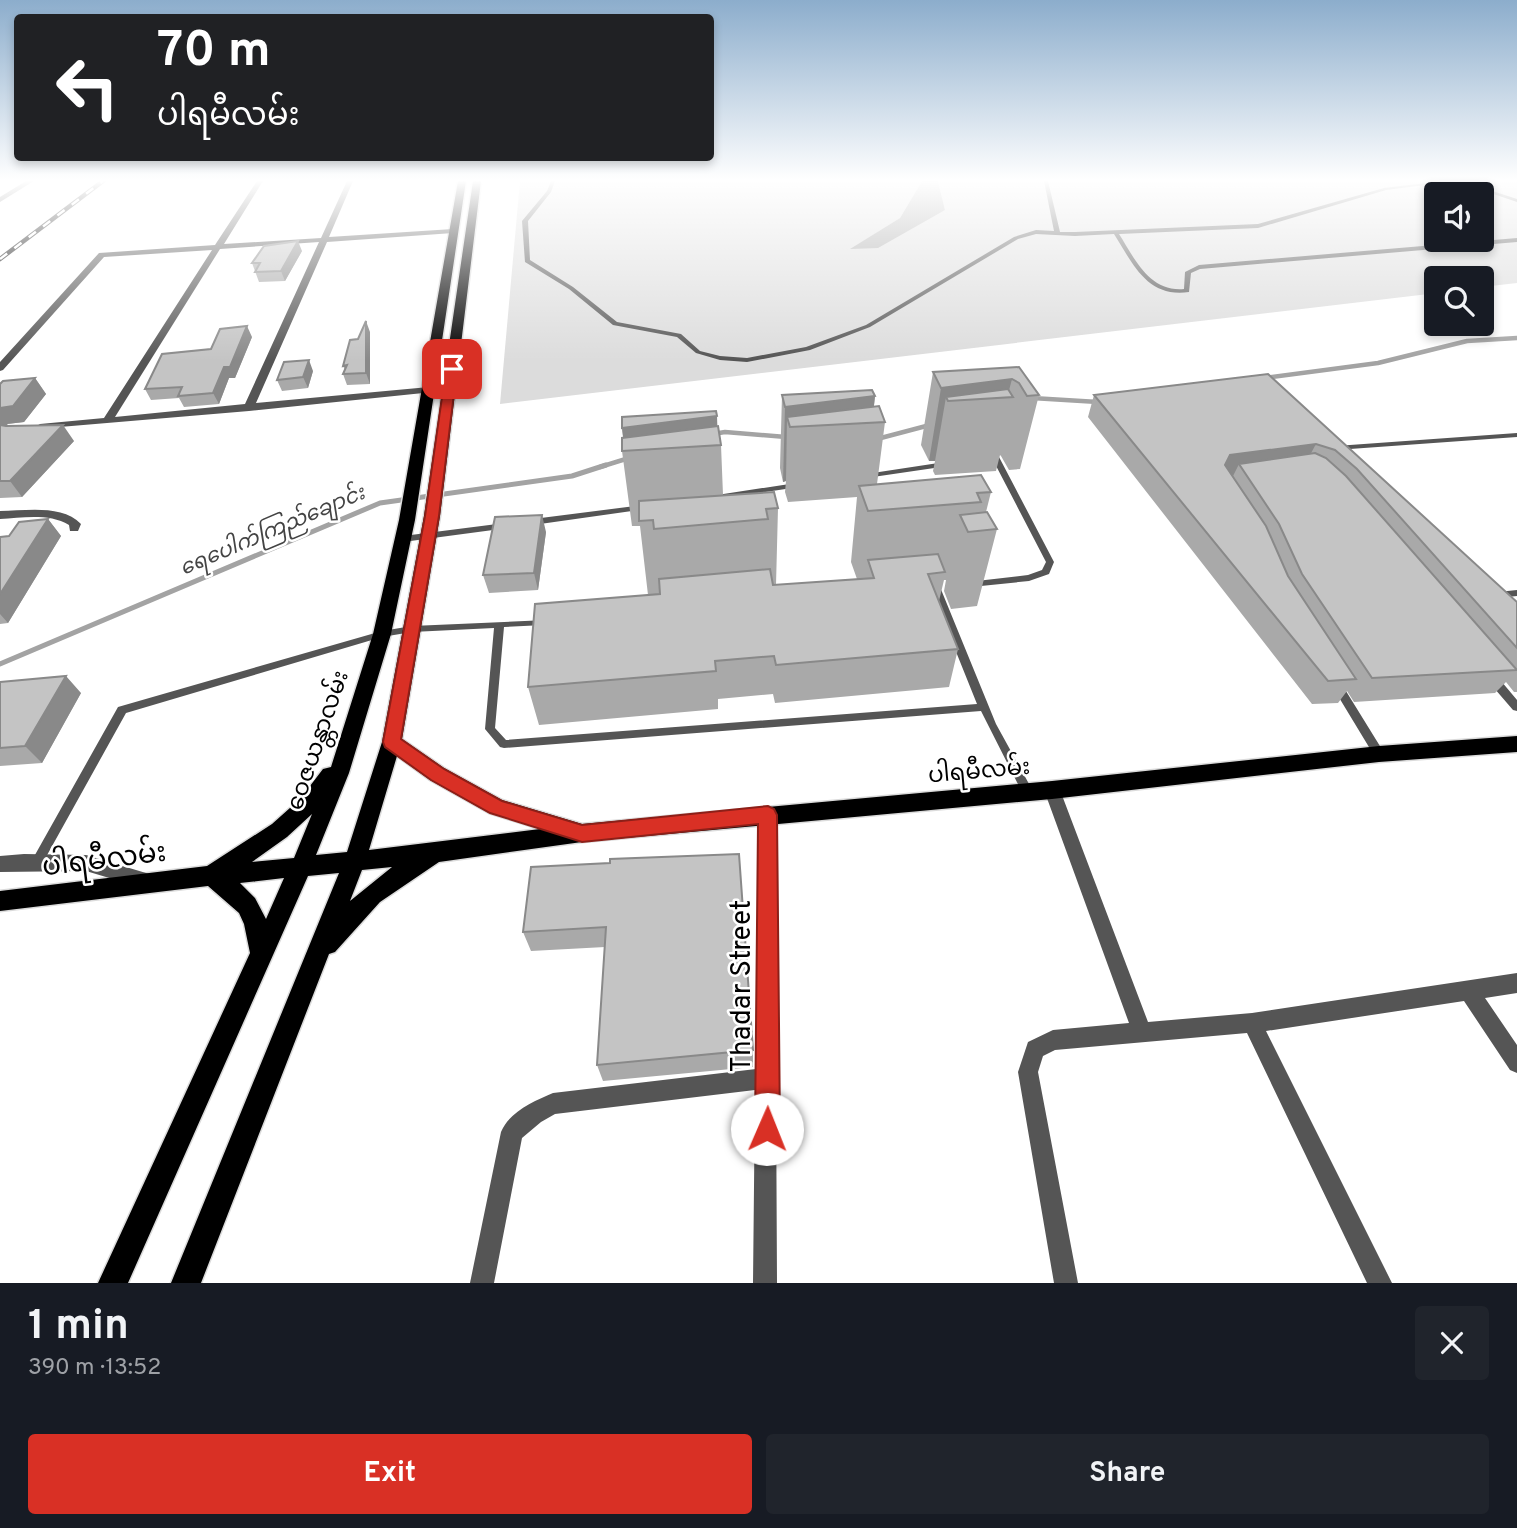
<!DOCTYPE html>
<meta charset="utf-8">
<style>
body{margin:0;font-family:Overpass,"Noto Sans Myanmar",sans-serif;background:#20242c;color:#f1f3f6;height:100vh;display:flex;flex-direction:column;font-size:26px;white-space:nowrap}
*{box-sizing:border-box;margin:0}
p{font-size:23px;color:#9ea1a6}
.icon{flex:none;width:38px;height:38px;fill:none;stroke:currentColor;stroke-width:2;stroke-linecap:round;stroke-linejoin:round}
.map{position:relative;height:1283px;overflow:hidden}
.sheet{display:flex;flex-direction:column;background:#171b24;flex:1}
.sheet>*{flex:none}
.hud{position:absolute;left:14px;top:14px;width:700px;height:147px;border-radius:7px;box-shadow:0 4px 10px #0003;background:#202124;color:#fff;overflow:hidden}
.fabs{position:absolute;left:1424px;top:182px;display:grid;gap:14px}
.fabs a{display:grid;place-items:center;width:70px;height:70px;border-radius:7px;background:#171b24;box-shadow:0 4px 10px #0003;font-size:35px}
.pin{position:absolute;display:grid;place-items:center;width:60px;height:60px;color:#fff;margin:-30px;border-radius:14px;box-shadow:0 4px 10px #0006}
.me{position:absolute;width:77px;margin:-38px;rotate:1deg;stroke-linejoin:round;filter:drop-shadow(0 0 5px #0008)}
.turn{display:flex;align-items:center;gap:24px;height:147px;padding:0 28px;font-size:32px}
.turn .icon{width:91px;height:91px;stroke-width:2.5}
.turn b{display:block;font-size:49px;line-height:60px}
.round{display:grid;place-items:center;flex:none;width:74px;height:74px;border-radius:7px;background:#20242c}
.head{display:flex;align-items:center;justify-content:space-between;height:119px;padding:0 28px}
h1{font-size:42px;font-weight:700;line-height:52px}
.action{display:flex;gap:14px;margin-top:auto;padding:14px 28px}
.action a{flex:1;height:80px;border-radius:7px;background:#d93025;color:#fff;font-size:28px;font-weight:700;line-height:80px;text-align:center}
.action a+a{background:#20242c;color:#f1f3f6}
.map>svg:first-child{display:block}
.green{fill:#dcdcdc;fill-rule:evenodd}
.water{fill:#a3a3a3}
.lines{fill:none;stroke-linecap:round;stroke-linejoin:round}
.stream-far1{stroke:#a3a3a3;stroke-width:4.5}
.stream{stroke:#a3a3a3;stroke-width:5}
.primary-casing{stroke:#dbdbdb;stroke-width:3}
.service{fill:#555;fill-rule:evenodd}
.minor{fill:#555;fill-rule:evenodd}
.primary{fill:#000;fill-rule:evenodd}
.rail-casing{stroke:#000;stroke-width:4.5}
.rail{stroke:#fff;stroke-width:2.5;stroke-dasharray:9;stroke-linecap:butt}
.wall{fill:#a9a9a9}
.shaded-wall{fill:#898989}
.building{fill:#c4c4c4;stroke:#898989;stroke-width:2}
.route{fill:#d93025;stroke:#8d1f18;stroke-width:2}
.labels{text-anchor:middle;stroke-width:5;stroke-linejoin:round;paint-order:stroke}
.far-water-label{font-size:21px;font-style:italic;fill:#444;stroke:#fff}
.street-label{font-size:23px;fill:#000;stroke:#fff}
.near-street-label{font-size:28px;fill:#000;stroke:#fff}
</style>
<div class="map">
<svg width="1517" height="1283" viewBox="0 0 1517 1283">
<rect width="100%" height="100%" fill="#fff"/>
<path class="green" d="M520,181H922L900,218L851,249L945,210L938,181H1517V283L1482,287V278H1437V293L500,404ZM1437,194H1482V240H1437Z"/>
<path class="water" d="M922,181H938L945,210L878,248L850,249L900,218Z"/>
<g class="lines">
<path class="stream-far1" d="M1264,378L1378,363L1467,341L1517,338
M1032,398L1098,402
M713,434L725,432L786,437
M877,439L930,425
M600,467L629,458"/>
<path class="stream" d="M0,664L380,503L572,476L606,465"/>
<g class="primary-casing">
<path id="primary" d="M458,181H466L415,520L391,634L349,773L316,855L347,852L382,742L424,516L473,181H481L440,516L402,739L444,768L502,800L582,824L1052,781L1379,746L1517,736V752L1379,762L1052,799L582,842L439,862L380,902L335,952L329,954L201,1283H171L339,873L308,876L128,1283H98L250,953L244,924L239,913L208,886L0,911V891L207,866L272,824L300,799L323,769L331,767L373,634L399,520ZM397,756L430,780L489,813L540,829L369,850ZM312,814L294,858L252,862L287,837ZM392,867L350,901L362,870ZM284,878L266,919L255,898L240,883Z"/>
</g>
<path class="service" d="M551,181H555L551,192L528,221L530,260L573,287L617,322L681,334L700,351L720,356L747,358L806,347L866,325L1014,237L1036,230L1054,231L1044,181H1048L1060,232H1075L1258,224L1384,188L1425,183L1474,185L1517,199V202L1473,187L1425,185L1386,190L1258,228L1119,234C1135,259 1149,292 1184,289L1185,272L1199,265L1517,238V242L1200,269L1191,273L1189,292C1147,298 1133,264 1114,234L1075,236L1036,234L1018,239L870,327L810,350L747,362L720,360L696,353L677,337L613,325L569,289L525,262L522,221L547,191Z
M1517,433V437L1336,450L1332,448L1336,446Z
M995,455L999,457L1054,562L1049,574L1029,581L971,587L968,586L966,584L968,582L1028,575L1042,570L1046,562L993,460L987,458Z
M945,462L949,464L948,466L866,478L862,476L866,474Z
M796,483L800,485L799,487L717,499L713,497L717,495Z
M643,505L647,507L646,509L533,525L529,522L533,519Z
M505,523L509,526L508,528L403,542L399,539L403,536Z
M935,584L940,587L996,724L1034,793L1032,796L1028,798L1024,796L981,711L504,748L500,747L485,729L494,628L412,632L382,637L126,713L41,866L37,867L33,866L31,862L118,707L382,631L412,626L547,620L549,622L547,624L544,625L504,627L495,728L506,740L977,704L930,587Z
M1517,590V596L1498,598L1493,595L1498,592Z
M1492,674L1496,675L1517,700V711L1513,710L1488,681L1487,678L1488,675Z
M1337,682L1341,683L1383,751L1384,754L1383,757L1379,758L1375,757L1332,686L1333,683Z"/>
<path class="minor" d="M26,181H34L0,202V197Z
M257,181H263L224,244L321,238L347,181H353L329,237L453,229L457,231L453,233L327,242L256,403L429,387L433,388V392L249,411L36,429L35,427L40,424L104,418L212,250L104,257L3,370L0,371V362L99,253L215,245ZM319,242L245,404L115,417L220,249Z
M0,511C25,511 62,504 81,524L78,531H70L69,525C49,513 22,518 0,519Z
M1052,783L1058,785L1060,790L1148,1022L1252,1013L1517,973V993L1485,998L1517,1045V1073L1510,1070L1464,1001L1266,1031L1392,1283H1367L1247,1033L1055,1050L1043,1056L1038,1072L1078,1283H1054L1018,1072L1028,1042L1053,1030L1129,1023L1044,790L1046,785Z
M767,808L773,810L775,815L776,1073L778,1078L776,1083L777,1283H753L755,1090L555,1114L541,1122L522,1138L494,1283H470L501,1132C509,1112 534,1101 553,1093L756,1069L759,815L761,810Z
M24,854L86,855L146,873L152,875L155,881L152,887L146,889L86,871L0,872V856Z"/>
<use href="#primary" class="primary"/>
<g class="rail-casing">
<path id="rail" d="M0,259L103,181"/>
</g>
<use href="#rail" class="rail"/>
</g>
<path class="wall" d="M302,251L285,281L259,282L252,263Z
M370,332V384L347,385L343,374L345,370L343,366L358,339Z
M252,337L235,378H229L219,404L184,407L179,398L151,400L145,389Z
M1019,367L1039,395L1020,469L1009,470L1001,456L1000,455L996,471L935,475L933,471L935,461H929L921,445L933,372Z
M313,371L308,388L282,391L277,380Z
M1268,374L1517,602V692H1514L1506,682L1495,693L1354,702L1347,691L1338,703L1312,704L1088,417L1094,395Z
M35,378L46,394L24,422L7,424L8,426L74,441L22,497L0,498V384Z
M782,395L875,396L874,406L885,422L877,484L991,492L986,512L997,529L977,606L951,609L944,591L946,580H944L939,601L958,649L949,687L775,703L773,694L718,699V709L539,725L528,687L648,595L640,526H632L622,451L623,438L622,428L717,426L721,445L723,495L778,508L776,585H773L857,579L851,562L857,497L788,502L785,492L786,481L783,482L780,468Z
M48,519L61,536L8,623L0,624V537L9,536Z
M546,532L538,590L489,593L483,575Z
M0,682L81,693L42,763L0,766Z
M610,863L753,1050V1067L603,1081L597,1065L605,947L531,951L523,932Z"/>
<path class="shaded-wall" d="M298,241L302,251L285,281L281,271Z
M366,321L370,332V384L366,373Z
M247,326L252,337L235,378H229L219,404L213,393L224,367Z
M309,360L313,371L308,388L303,377Z
M35,378L46,394L24,422L7,424L14,434L0,429V408Z
M1012,379L1007,398L946,397L935,461H929L941,388Z
M875,396L872,422L787,417L786,481L783,482L785,407Z
M717,416L718,445L625,451L622,428Z
M63,425L74,441L22,497L10,481Z
M1316,444L1304,466L1239,464L1233,476L1220,477L1215,487L1230,455Z
M542,515L546,532L538,590L534,573Z
M48,519L61,536L8,623L0,614V594Z
M66,676L81,693L42,763L25,746Z"/>
<path class="building" d="M298,241L281,271L255,272L260,263H252L264,246Z
M366,321V373L343,374L347,365L343,366L350,340L358,339Z
M247,326L230,367H224L213,393L178,396L182,387L145,389L162,354L211,349L220,329Z
M309,360L303,377L277,380L284,362Z
M1019,367L1039,395L1027,396L1019,383L1012,379L941,388L933,372Z
M1268,374L1517,602V648L1357,469L1335,450L1316,444L1230,455L1225,465L1266,526L1288,576L1356,679L1328,681L1094,395Z
M35,378L13,406L0,408V384L3,381Z
M1008,389L1013,397L948,401L946,397Z
M872,390L875,396L785,407L782,395Z
M879,406L885,422L790,427L787,417Z
M716,411L717,416L622,428V417Z
M0,425L6,426L63,425L10,481H0Z
M718,426L721,445L622,451V438Z
M1315,453L1326,458L1346,476L1517,670L1372,678L1302,574L1279,524L1239,464Z
M981,475L991,492L977,493L981,502L868,511L859,486Z
M774,492L778,508L766,509L768,519L654,529L653,520L639,521V501Z
M987,512L997,529L968,532L960,515Z
M542,515L534,573L483,575L495,517Z
M48,519L0,594V537L9,536L19,522Z
M938,554L945,572L928,574L958,649L776,665L774,656L715,661L716,671L528,687L535,604L660,594L659,579L770,569L773,585L874,578L868,560Z
M66,676L25,746L0,748V682Z
M739,854L753,1050L597,1065L606,927L523,932L531,867L610,863V859Z"/>
<linearGradient id="sky" x2="0" y2="1"><stop stop-color="#8cadcc"/><stop offset="0.5" stop-color="#fff"/><stop offset="1" stop-color="#fff" stop-opacity="0"/></linearGradient>
<rect width="1517" height="361" fill="url(#sky)"/>
<path class="route" d="M452,365L457,369L439,516L401,739L444,769L502,801L582,825L768,806L774,809L777,815L780,1129L776,1138L767,1142L758,1138L755,1129L758,824L582,842L490,813L431,780L385,747L383,742L425,516L446,369Z"/>
<g class="labels">
<g class="far-water-label">
<text transform="translate(272 530) rotate(-23)" y="7">ရေပေါက်ကြည်ချောင်း</text>
</g>
<g class="street-label">
<text transform="translate(317 740) rotate(-71)" y="8">ဝေဇယန္တာလမ်း</text>
<text transform="translate(979 770) rotate(-5)" y="8">ပါရမီလမ်း</text>
</g>
<g class="near-street-label">
<text transform="translate(104 858) rotate(-7)" y="10">ပါရမီလမ်း</text>
<text transform="translate(740 986) rotate(-90)" y="10">Thadar Street</text>
</g>
</g>
</svg>
<div class="fabs">
<a><svg class="icon" aria-label="sound" viewBox="0 0 24 24"><path d="M4 9h4l5-4v14l-5-4H4zM17 9q2 3 0 6"/></svg></a>
<a><svg class="icon" aria-label="search" viewBox="0 0 24 24"><circle cx="10" cy="10" r="6"/><path d="M15 15l6 6"/></svg></a>
</div>
<div class="pin" style="left:452px;top:369px;background:#d93025"><svg class="icon" aria-label="arrive" viewBox="0 0 24 24"><path d="M6 21V4h12l-3 4 3 4H6"/></svg></div>
<svg class="me" style="left:767px;top:1129px" viewBox="-20 -20 40 40"><circle r="19" fill="#fff"/><path d="M0-13L10 11 0 6-10 11z" fill="#d93025"/></svg>
<div class="hud">
<div class="turn"><svg class="icon" aria-label="left" viewBox="0 0 24 24"><path d="M17 20v-9H6M10 6l-5 5 5 5"/></svg><div><b>70 m</b>ပါရမီလမ်း</div></div>
</div>
</div>
<section class="sheet">
<div class="head"><div><h1>1 min</h1><p>390 m · 13:52</p></div><a class="round"><svg class="icon" aria-label="close" viewBox="0 0 24 24"><path d="M6 6l12 12M18 6L6 18"/></svg></a></div>
<div class="action"><a>Exit</a><a>Share</a></div>
</section>
